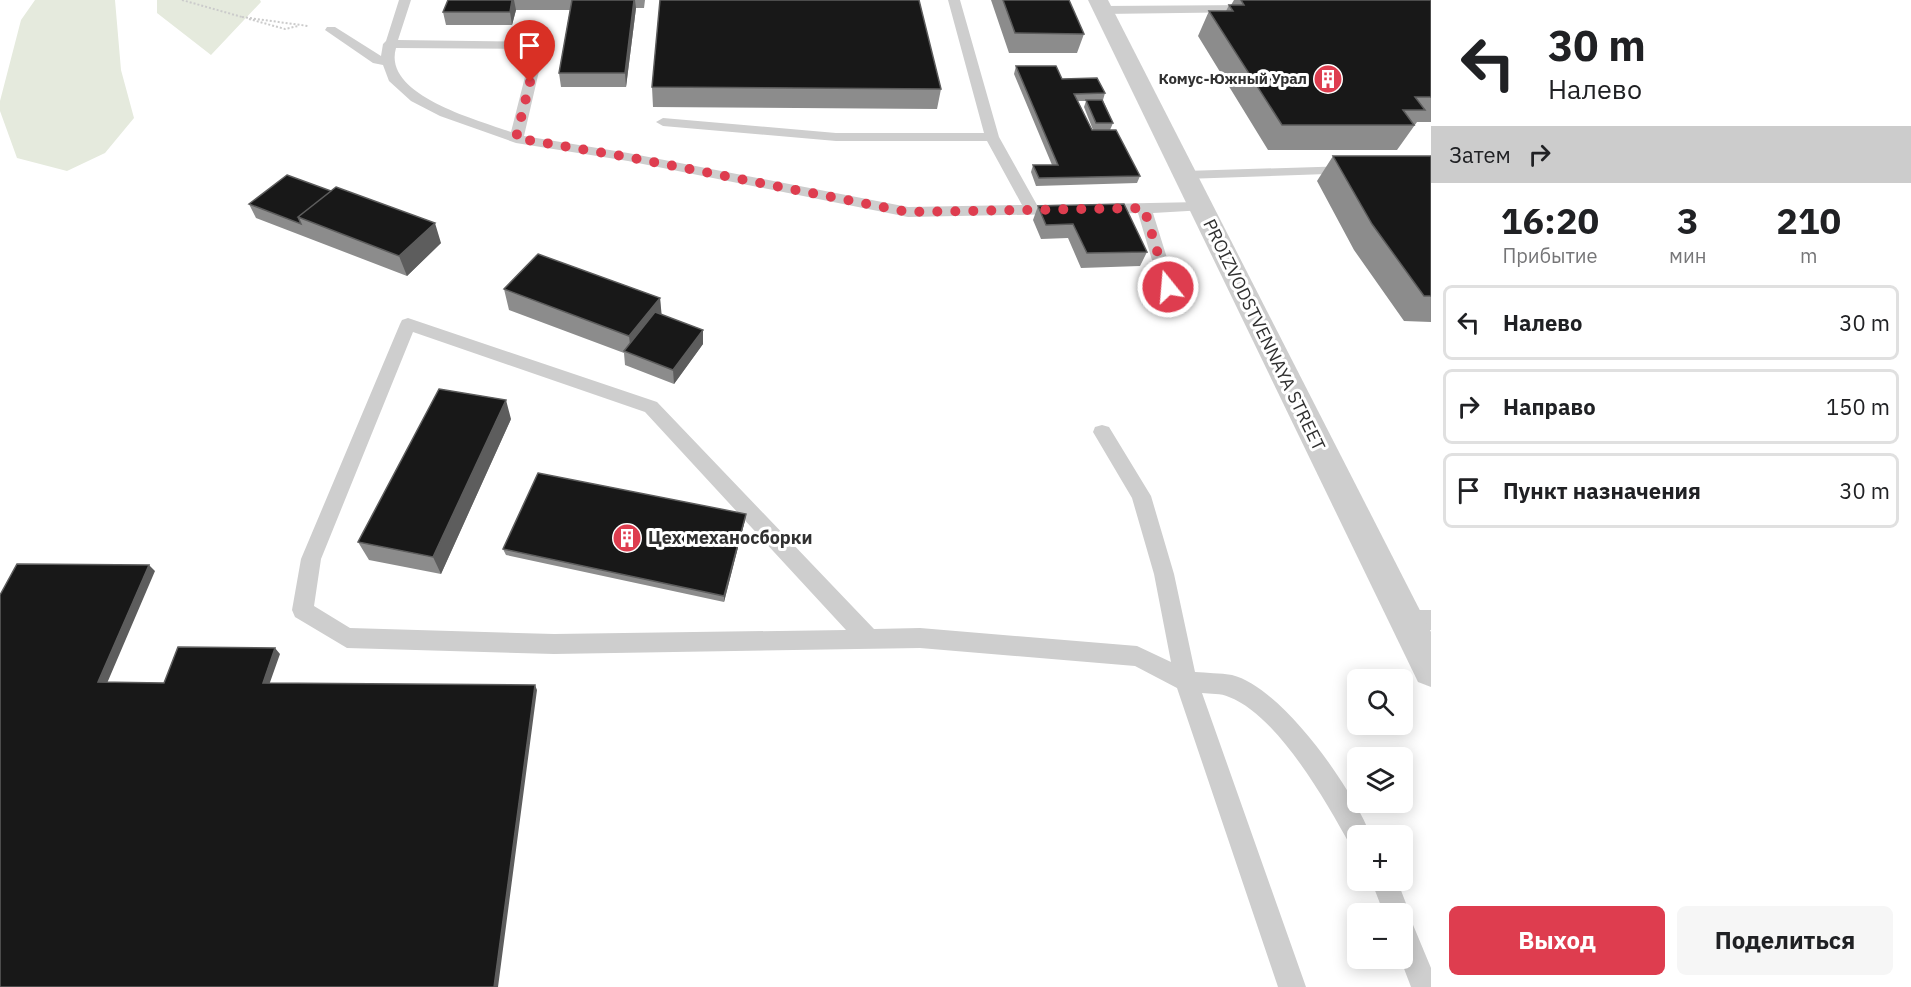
<!DOCTYPE html>
<html lang="ru">
<meta charset="utf-8">
<style>
body{margin:0;font-family:"IBM Plex Sans",sans-serif;background:#f6f6f6;color:#202124;height:100vh;display:flex;flex-direction:column;font-size:22px;white-space:nowrap}
*{box-sizing:border-box;margin:0}
p{font-size:20px;color:#757577}
.icon{flex:none;width:33px;height:33px;fill:none;stroke:currentColor;stroke-width:2;stroke-linecap:round;stroke-linejoin:round}
.map{position:relative;flex:1;overflow:hidden}
.details{display:flex;flex-direction:column;background:#fff;width:480px}
.details>*{flex:none}
.top-card{background:#fff;color:#202124;overflow:hidden}
.controls{position:absolute;left:1347px;top:669px;display:grid;gap:12px}
.controls a{display:grid;place-items:center;width:66px;height:66px;border-radius:9px;background:#fff;box-shadow:0 3px 15px #0003;font-size:30px}
.pin{position:absolute;display:grid;place-items:center;width:51px;height:51px;color:#fff;margin:-62px -26px;border-radius:50% 50% 50% 0;rotate:-45deg;box-shadow:0 0 6px #0007}
.pin .icon{rotate:45deg}
.me{position:absolute;width:66px;margin:-33px;rotate:343deg;stroke-linejoin:round;filter:drop-shadow(0 0 4px #0008)}
.turn{display:flex;align-items:center;gap:21px;height:126px;padding:0 18px;font-size:27px}
.turn .icon{width:78px;height:78px;stroke-width:2.5}
.turn b{display:block;font-size:42px;line-height:51px}
.then{display:flex;align-items:center;height:57px;padding:0 18px;background:#0003;gap:12px;font-size:22px}
.eta{display:flex;justify-content:space-evenly;align-items:center;height:102px;text-align:center}
.eta b{font-size:36px;font-weight:800;line-height:42px}
.primary-button{display:flex;gap:12px;margin-top:auto;padding:12px 18px}
.primary-button a{flex:1;height:69px;border-radius:9px;background:#de3d4f;color:#fff;font-size:24px;font-weight:800;line-height:69px;text-align:center}
.primary-button a+a{background:#f6f6f6;color:#202124}
ul{padding:0;list-style:none}
li{display:flex;align-items:center;gap:18px;height:75px;margin:0 12px 9px;padding:0 6px;border:3px solid #e0e0e0;border-radius:9px}
li div{flex:1}
li b{display:block;font-size:22px}
li em{font-style:normal}
main{display:flex;flex:1;min-height:0}
.map>svg:first-child{display:block}
.green{fill:#e5eadd}
.lines{fill:none;stroke-linecap:round;stroke-linejoin:round}
.path{stroke:#cbcbcb;stroke-width:2;stroke-dasharray:2 2;stroke-linecap:butt}
.service{fill:#cecece;fill-rule:evenodd}
.minor{fill:#cecece;fill-rule:evenodd}
.wall{fill:#8c8c8c;fill-rule:evenodd}
.shaded-wall{fill:#5d5d5d}
.building{fill:#181818;stroke:#5d5d5d;stroke-width:1.5}
.route{stroke:#de3d4f;stroke-width:10;stroke-dasharray:0 18}
.labels{text-anchor:middle;stroke-width:6;stroke-linejoin:round;paint-order:stroke}
.far-poi-label{font-size:15px;font-weight:bold;fill:#313131;stroke:#fff;text-anchor:end}
.street-label{font-size:18px;fill:#313131;stroke:#fff}
.poi-label{font-size:18px;font-weight:bold;fill:#313131;stroke:#fff;text-anchor:start}
</style>
<main>
<div class="map">
<svg width="1431" height="987" viewBox="0 0 1431 987">
<rect width="100%" height="100%" fill="#fff"/>
<path class="green" d="M35,0H115L121,70L134,118L105,153L67,171L17,158L0,111V101L21,20Z
M157,0H260L261,2L211,55L157,13Z"/>
<g class="lines">
<path class="path" d="M182,0L242,17
M242,17L308,26
M249,19L285,29L298,26"/>
<path class="service" d="M399,0H411L398,40L543,42L545,45L524,136L628,153L908,207L1022,205L987,141H836L663,126L656,122L663,118L836,133H984L948,0H960L999,137L1037,205L1063,204L1071,209L1063,214L908,217L628,161L516,143L440,116L411,101L389,81L383,65L373,63L325,30L327,27H335L381,56L383,44L386,41ZM396,48L532,49L511,132C478,120 382,95 396,48Z
M1253,5L1259,9L1257,12L1103,14L1097,10L1103,6Z
M1350,166L1355,167L1357,170L1355,173L1185,179L1178,175L1185,171Z
M1200,202L1208,207L1205,210L1153,213L1176,287L1174,291H1162L1160,287L1138,213L1101,214L1093,209L1101,204Z
M408,318L657,402L874,629L920,628L1137,646L1171,662L1154,574L1132,498L1093,432L1095,427L1102,425L1109,427L1151,496L1174,574L1195,672C1207,673 1220,673 1232,675C1283,688 1352,788 1371,836H1358V848L1350,845C1326,801 1277,715 1229,697C1221,693 1210,694 1202,693L1306,987H1278L1177,688L1135,666L920,648L554,654L347,648L295,617L292,610L301,559L400,324L402,320ZM413,332L645,412L846,630L554,634L350,628L314,606L321,559Z
M1406,610H1431V630H1406L1398,627L1395,620L1398,613Z
M1371,880H1397L1410,914L1408,918L1411,920L1431,968V987H1411L1400,958H1402V914H1384Z"/>
<path class="minor" d="M1088,0H1108L1431,632V687L1418,682Z"/>
</g>
<path class="wall" d="M448,0H645L644,8H636L626,87H561L559,73L570,10H516L512,25H446L443,12Z
M991,0H1069L1084,34L1077,53H1009Z
M1234,0H1431V122H1417L1397,150H1268L1198,36L1209,11H1226L1229,5H1231Z
M1016,66L1062,79L1105,93L1103,100L1113,123L1110,130L1140,176L1137,183L1036,186L1031,172L1033,165H1052L1014,74ZM1078,101H1086L1084,107L1093,130H1092Z
M652,87L941,89L937,109L653,107Z
M1333,156H1431V322L1404,321L1354,250L1317,181Z
M249,204L441,243L407,276L256,218Z
M1038,206L1147,252L1140,266L1081,268L1068,238L1041,239L1033,220Z
M504,289L660,298L661,315L703,330V344L674,384L625,365L624,353L509,310Z
M511,419L441,574L369,560L358,542Z
M745,520L724,602L506,555L503,549Z"/>
<path class="shaded-wall" d="M512,0H514L516,10L512,25L510,12Z
M634,0H635L636,8L626,87L625,73Z
M435,223L441,243L407,276L399,256Z
M660,298L662,318L631,354L629,336Z
M703,330V344L674,384L673,370Z
M506,400L511,419L441,574L433,557Z
M746,514L745,520L724,602V596Z
M149,565L155,571L105,688L98,682Z
M275,648L280,654L268,688L263,683Z
M535,685L537,690L498,987H494Z"/>
<path class="building" d="M448,0H512L510,12H443Z
M572,0H634L625,73H559Z
M660,0H919L941,89L652,87Z
M1003,0H1069L1084,34L1015,33Z
M1241,0H1431V97H1415L1425,110H1403L1414,125H1282L1209,11H1233L1229,5H1244Z
M1016,66H1056L1062,79L1097,78L1105,93L1074,94L1092,130H1116L1140,176L1039,178L1033,165H1058Z
M1086,100H1102L1113,123H1096Z
M1333,156H1431V296H1424L1372,224Z
M287,175L331,191L298,217L301,224L249,204Z
M336,187L435,223L399,256L298,217Z
M1124,204L1147,252L1087,253L1073,224L1046,225L1038,206Z
M538,254L660,298L629,336L504,289Z
M655,312L703,330L673,370L624,351Z
M439,389L506,400L433,557L358,542Z
M538,473L746,514L724,596L503,549Z
M17,564L149,565L98,682L164,683L178,647L275,648L263,683L535,685L494,987H0V595Z"/>
<g class="lines">
<path class="route" d="M530,82L516,138L628,157L908,212L1144,208L1168,287"/>
</g>
<defs>
<g id="building-disc" transform="scale(1.5)"><circle r="9.5" fill="#de3d4f" stroke="#fff"/><path d="M-4-6H4V6H1V3H-1V6H-4ZM-2.5-4.3h1.7v1.8h-1.7ZM.8-4.3h1.7v1.8H.8ZM-2.5-1h1.7V.8h-1.7ZM.8-1h1.7V.8H.8Z" fill="#fff"/></g>
</defs>
<g fill-rule="evenodd">
<use href="#building-disc" x="1328" y="79"/>
<use href="#building-disc" x="627" y="538"/>
</g>
<g class="labels">
<g class="far-poi-label">
<text x="1307" y="84">Комус-Южный Урал</text>
</g>
<g class="street-label">
<text transform="translate(1264 335) rotate(64)" y="6">PROIZVODSTVENNAYA STREET</text>
</g>
<g class="poi-label">
<text x="648" y="544">Цех механосборки</text>
</g>
</g>
</svg>
<div class="controls">
<a><svg class="icon" aria-label="search" viewBox="0 0 24 24"><circle cx="10" cy="10" r="6"/><path d="M15 15l6 6"/></svg></a>
<a><svg class="icon" aria-label="layers" viewBox="0 0 24 24"><path d="M12 4l9 5-9 5-9-5zM3 14l9 5 9-5"/></svg></a>
<a>+</a>
<a>−</a>
</div>
<div class="pin" style="left:530px;top:82px;background:#d93025"><svg class="icon" aria-label="arrive" viewBox="0 0 24 24"><path d="M6 21V4h12l-3 4 3 4H6"/></svg></div>
<svg class="me" style="left:1168px;top:287px" viewBox="-20 -20 40 40"><circle r="17" fill="#de3d4f" stroke="#fff" stroke-width="3"/><path d="M0-11L8 9 0 5-8 9z" fill="#fff"/></svg>
</div>
<section class="details">
<div class="top-card">
<div class="turn"><svg class="icon" aria-label="left" viewBox="0 0 24 24"><path d="M17 20v-9H6M10 6l-5 5 5 5"/></svg><div><b>30 m</b>Налево</div></div>
<div class="then">Затем<svg class="icon" aria-label="right" viewBox="0 0 24 24"><path d="M7 20v-9h11M14 6l5 5-5 5"/></svg></div>
</div>
<div class="eta">
<div><b>16:20</b><p>Прибытие</p></div>
<div><b>3</b><p>мин</p></div>
<div><b>210</b><p>m</p></div>
</div>
<ul>
<li><svg class="icon" aria-label="left" viewBox="0 0 24 24"><path d="M17 20v-9H6M10 6l-5 5 5 5"/></svg><div><b>Налево</b></div><em>30 m</em></li>
<li><svg class="icon" aria-label="right" viewBox="0 0 24 24"><path d="M7 20v-9h11M14 6l5 5-5 5"/></svg><div><b>Направо</b></div><em>150 m</em></li>
<li><svg class="icon" aria-label="arrive" viewBox="0 0 24 24"><path d="M6 21V4h12l-3 4 3 4H6"/></svg><div><b>Пункт назначения</b></div><em>30 m</em></li>
</ul>
<div class="primary-button"><a>Выход</a><a>Поделиться</a></div>
</section>
</main>
